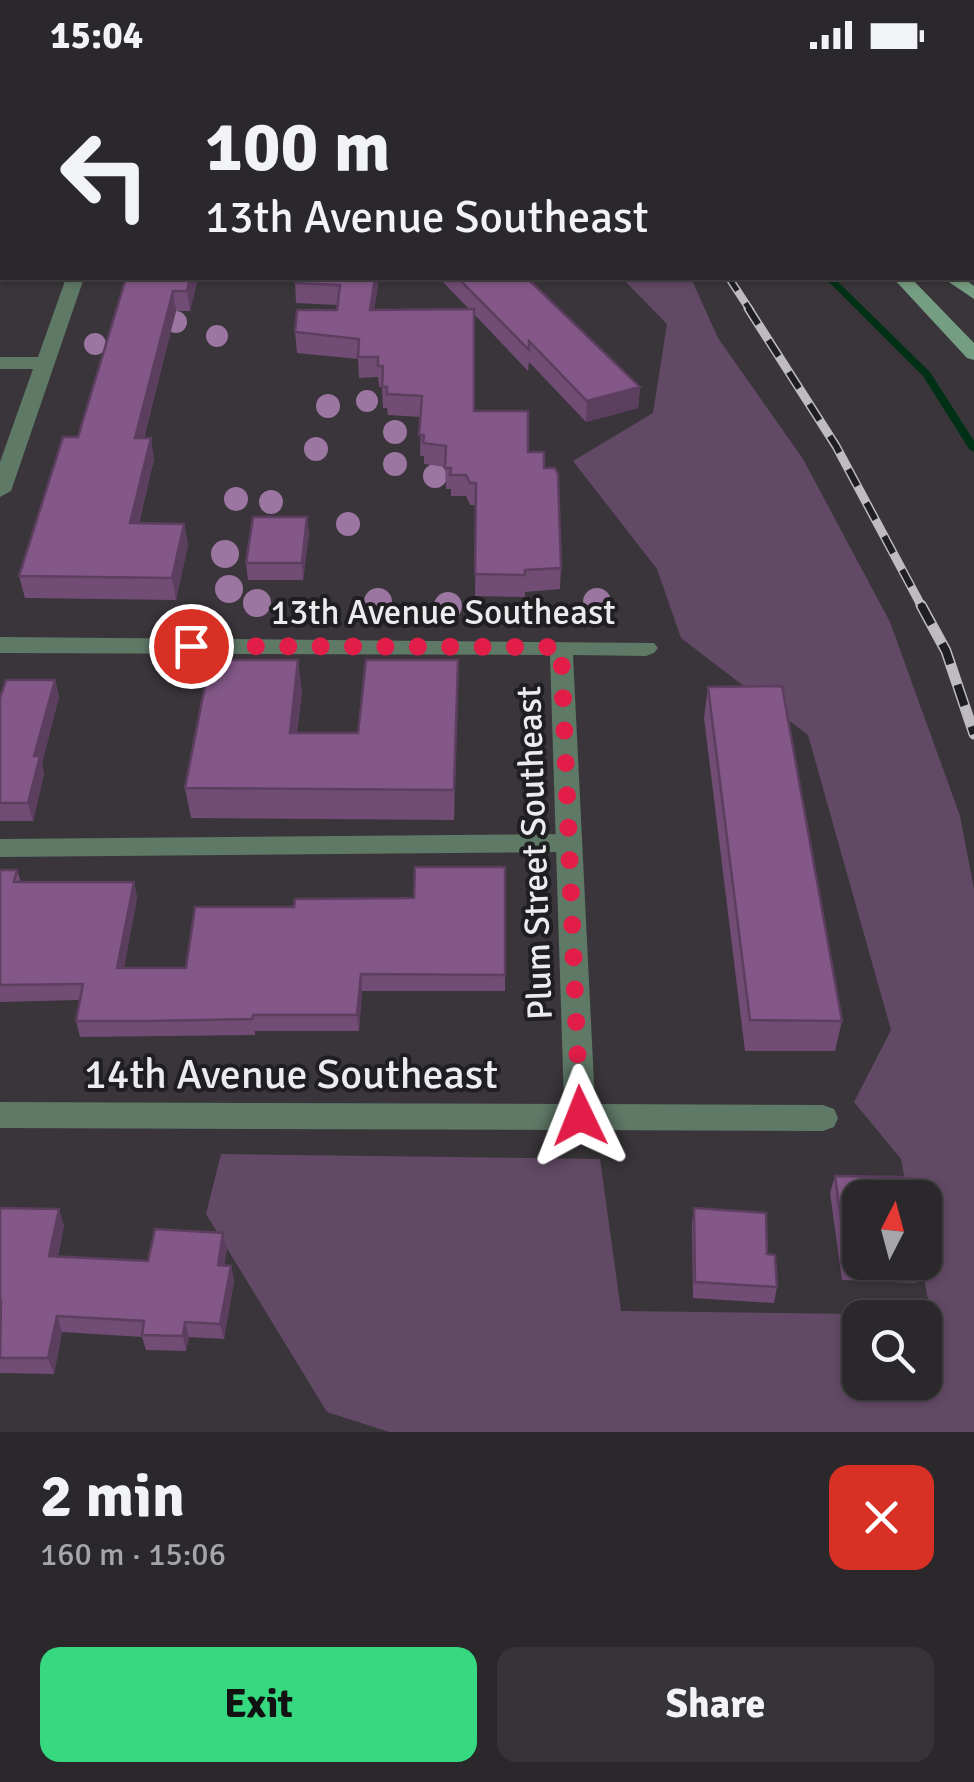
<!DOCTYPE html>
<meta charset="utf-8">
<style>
body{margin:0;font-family:Signika,sans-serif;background:#373438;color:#f1f3f6;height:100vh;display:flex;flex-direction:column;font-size:38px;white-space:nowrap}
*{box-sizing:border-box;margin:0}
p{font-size:32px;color:#a6a6a9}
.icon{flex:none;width:55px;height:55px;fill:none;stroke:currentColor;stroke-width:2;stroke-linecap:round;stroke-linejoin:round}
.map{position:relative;height:1362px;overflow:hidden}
.details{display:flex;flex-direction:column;background:#2b282c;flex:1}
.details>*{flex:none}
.top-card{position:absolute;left:0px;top:0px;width:975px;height:210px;box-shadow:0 2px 8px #0004,0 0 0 2px #474448;background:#2b282c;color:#f1f3f6;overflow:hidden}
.needle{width:65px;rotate:6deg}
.controls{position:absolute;left:842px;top:1110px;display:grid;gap:20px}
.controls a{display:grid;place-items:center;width:100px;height:100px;border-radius:20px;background:#2b282c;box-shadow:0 2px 8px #0004,0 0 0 2px #474448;font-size:50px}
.pin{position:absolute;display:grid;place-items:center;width:85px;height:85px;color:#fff;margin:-42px;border:5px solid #fff;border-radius:50%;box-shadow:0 2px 10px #0007}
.me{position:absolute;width:110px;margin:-55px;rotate:358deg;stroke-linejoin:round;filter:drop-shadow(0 0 8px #0008)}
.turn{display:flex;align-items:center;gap:35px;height:210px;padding:0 40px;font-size:45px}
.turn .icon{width:130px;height:130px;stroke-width:2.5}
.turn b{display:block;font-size:70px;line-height:85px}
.round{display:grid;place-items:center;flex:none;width:105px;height:105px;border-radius:20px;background:#373438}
.headline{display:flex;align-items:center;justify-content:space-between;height:170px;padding:0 40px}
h1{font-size:60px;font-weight:800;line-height:75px}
.action{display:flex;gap:20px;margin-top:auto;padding:20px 40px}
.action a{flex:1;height:115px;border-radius:20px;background:#36d880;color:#111;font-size:40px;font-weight:800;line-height:115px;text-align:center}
.action a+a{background:#373438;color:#f1f3f6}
.status{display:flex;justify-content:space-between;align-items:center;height:70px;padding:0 50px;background:#2b282c;direction:ltr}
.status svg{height:28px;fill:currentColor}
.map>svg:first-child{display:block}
.green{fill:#624965;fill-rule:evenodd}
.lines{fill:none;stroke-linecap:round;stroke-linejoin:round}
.stream{fill:#003116;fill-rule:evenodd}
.lane{fill:#5f7967;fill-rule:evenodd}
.street{fill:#5f7967;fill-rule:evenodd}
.secondary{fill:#759d81;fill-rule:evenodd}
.rail-far2-casing{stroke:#bfbcc0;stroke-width:8}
.rail-far1-casing{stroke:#bfbcc0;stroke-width:9}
.rail-casing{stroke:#bfbcc0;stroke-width:11}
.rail-far2{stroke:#1f1e20;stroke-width:5;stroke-dasharray:15;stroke-linecap:butt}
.rail-far1{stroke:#1f1e20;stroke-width:6;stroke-dasharray:19;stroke-linecap:butt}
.rail{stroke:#1f1e20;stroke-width:8;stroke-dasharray:22;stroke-linecap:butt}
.tree{fill:#9b76a0}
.wall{fill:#714c75}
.shaded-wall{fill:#5c3e5f}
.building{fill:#835888;stroke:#5c3e5f;stroke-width:2.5}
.route{stroke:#e11d48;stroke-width:18;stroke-dasharray:0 32.4}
.labels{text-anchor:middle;stroke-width:8;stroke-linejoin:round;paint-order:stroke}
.street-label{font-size:35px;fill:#eeebee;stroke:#1f1e20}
.near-street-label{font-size:42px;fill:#eeebee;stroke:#1f1e20}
</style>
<div class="status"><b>15:04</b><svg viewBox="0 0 49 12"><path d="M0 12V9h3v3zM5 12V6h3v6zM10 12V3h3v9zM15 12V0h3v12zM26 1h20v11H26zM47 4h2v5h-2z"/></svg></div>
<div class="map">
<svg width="974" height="1362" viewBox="0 0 974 1362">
<rect width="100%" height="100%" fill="#39353a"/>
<path class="green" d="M622,208H691L718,268L803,389L890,552L960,746L974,819V1362H389L327,1342L206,1144L221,1084L600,1089L621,1241L931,1245L921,1193L925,1192V1128L908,1127L901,1089L854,1032L891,960L808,665L681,568L657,499L573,391L653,343L667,254ZM860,1248H925V1312H860Z"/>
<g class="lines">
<path class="stream" d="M825,208H834L930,302L974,371V382L969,379L923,306Z"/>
<path class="lane" d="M569,764L577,767L581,773L577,779L569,782L0,787V769Z"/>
<path class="street" d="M0,80H2V90H0Z
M66,208H84L11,421L0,427V392L33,299H0V287H38Z
M0,567L654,573L658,578L654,583L646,586L573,585L595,1034L823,1035L834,1039L838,1048L834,1057L823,1061L0,1058V1032L564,1034L550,585L0,583Z"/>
<path class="secondary" d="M683,0H699L700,2H684Z
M893,208H911L974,273V290L967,288Z
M943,208H963L974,216V229Z"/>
<g class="rail-far2-casing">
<path id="rail-far2" d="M501,0L506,2
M729,208L750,240"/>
</g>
<g class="rail-far1-casing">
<path id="rail-far1" d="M748,238L836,376L922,537"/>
</g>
<g class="rail-casing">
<path id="rail" d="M921,535L946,581L974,664"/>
</g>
<use href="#rail-far2" class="rail-far2"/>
<use href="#rail-far1" class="rail-far1"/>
<use href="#rail" class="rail"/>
</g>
<g class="tree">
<circle cx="176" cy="252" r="11"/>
<circle cx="217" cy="266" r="11"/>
<circle cx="95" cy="274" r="11"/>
<circle cx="367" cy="331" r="11"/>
<circle cx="328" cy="336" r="12"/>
<circle cx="395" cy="362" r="12"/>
<circle cx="316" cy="379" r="12"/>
<circle cx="395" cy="394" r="12"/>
<circle cx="435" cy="406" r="12"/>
<circle cx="236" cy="429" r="12"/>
<circle cx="271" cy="432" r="12"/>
<circle cx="348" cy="454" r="12"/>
<circle cx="225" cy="484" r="14"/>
<circle cx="229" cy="519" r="14"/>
<circle cx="378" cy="532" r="14"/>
<circle cx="597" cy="532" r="14"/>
<circle cx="257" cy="533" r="14"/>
<circle cx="448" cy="536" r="14"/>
</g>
<path class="wall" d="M126,208H198L190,241H176L144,368L154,389L139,453L184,454L188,475L176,530L25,528L19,506L78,367Z
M276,208H379L374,240H470L439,208H527L640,317L638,338L586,352L529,292L528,301L474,244V341L528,382L544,398L561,498L560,519L525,522V527L475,526L476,435H470L466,426H451V419H446L445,397L424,394V386H420L421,347L388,345L387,338H383L382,317H379L378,307L359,308L358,289L297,283L295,262L337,240L338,235L296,233L295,211L276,209Z
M307,447L309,464L303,510H248L246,493Z
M458,590L454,750L191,748L185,718L302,621L297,663H358Z
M55,610L59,627L42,693L44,704L33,751H0V628Z
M708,617L842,951L835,981H745L704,648Z
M0,800H17L21,812H134L137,828L124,898L505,905V921H362L359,961H255V965L80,967L76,951L80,930L0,932Z
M835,1106L921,1197L916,1213L842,1210L830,1123Z
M0,1138L64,1155L58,1186L148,1191L223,1163L227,1179L224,1195L231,1196L234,1211L224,1269L189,1267L186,1281L146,1280L142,1267L62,1262L54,1304L0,1303Z
M694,1138L767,1184L777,1217L774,1233L693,1228L692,1154Z"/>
<path class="shaded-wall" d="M2,180V203L0,209V186Z
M190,208H198L190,241L187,221Z
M375,208H379L371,260L370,240Z
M173,221L176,241L138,389L135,368Z
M640,317L638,338L586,352L587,331Z
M151,368L154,389L133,474L130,453Z
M307,447L309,464L303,510L302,493Z
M184,454L188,475L176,530L172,508Z
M298,590L302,621L293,693L290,663Z
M458,590V621L454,750V720Z
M55,610L59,627L42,693L44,704L33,751L28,733L34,686Z
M134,812L137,828L121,914L117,898Z
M361,904L362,921L359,961L357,945Z
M59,1139L64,1155L54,1202L49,1186Z
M223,1163L227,1179L221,1211L218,1195Z
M231,1196L234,1211L224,1269L220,1254Z
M57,1246L62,1262L54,1304L48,1288Z
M185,1252L189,1267L186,1281L183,1266Z"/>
<path class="building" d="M0,135H2V180L0,186Z
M126,208H190L187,221H173L135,368H151L130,453L184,454L172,508L19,506L63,367H78Z
M295,208H375L370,240L474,239V341H528V382H544V398H555L558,404L561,498L525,500V505L475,504L476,413H470L466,405H450L451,398H445L446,376L423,373L424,365H419L422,326L387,324V317H382L383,296H378V287H358L359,269L295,262L297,240H337L340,215L295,213Z
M458,208H527L640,317L587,331L529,271V280Z
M253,447H307L302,493H246Z
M210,590H298L290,663H358L366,590H458L454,720L185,718Z
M6,610H55L34,686H40L28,733H0V628Z
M782,616L842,951L750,950L708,617Z
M415,797H505V905L361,904L357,945H253L252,949L147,951H76L83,914L0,915V800H17L14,812H134L117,898H186L195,837H294L295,829L414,828Z
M835,1106L903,1107L906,1128H860V1192H921V1197L847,1193Z
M0,1138L59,1139L49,1186L148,1191L155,1159L223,1163L218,1195L231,1196L220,1254L185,1252L183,1266L142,1265L144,1251L57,1246L48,1288H0L1,1231H0Z
M694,1138L766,1143L767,1184L775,1185L777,1217L695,1212Z"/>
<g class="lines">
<path class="route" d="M191,576L561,577L580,1046"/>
</g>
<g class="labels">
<g class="street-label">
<text x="443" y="554">13th Avenue Southeast</text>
<text transform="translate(534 783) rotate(-92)" y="12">Plum Street Southeast</text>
</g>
<g class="near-street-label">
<text x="291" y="1018">14th Avenue Southeast</text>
</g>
</g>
</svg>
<div class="controls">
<a><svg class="needle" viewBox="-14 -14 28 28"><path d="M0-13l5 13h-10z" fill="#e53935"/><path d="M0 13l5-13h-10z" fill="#a6a6a9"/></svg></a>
<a><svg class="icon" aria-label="search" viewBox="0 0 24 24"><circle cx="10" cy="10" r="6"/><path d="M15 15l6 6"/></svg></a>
</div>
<div class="pin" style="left:191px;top:576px;background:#d93025"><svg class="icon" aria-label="arrive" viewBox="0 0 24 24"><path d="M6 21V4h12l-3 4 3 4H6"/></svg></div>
<svg class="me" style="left:580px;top:1046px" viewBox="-20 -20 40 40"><path d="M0-17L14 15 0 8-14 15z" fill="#e11d48" stroke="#fff" stroke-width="4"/></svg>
<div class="top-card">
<div class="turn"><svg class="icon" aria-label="left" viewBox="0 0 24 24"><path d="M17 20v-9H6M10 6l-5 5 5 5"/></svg><div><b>100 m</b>13th Avenue Southeast</div></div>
</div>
</div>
<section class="details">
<div class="headline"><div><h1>2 min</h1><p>160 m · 15:06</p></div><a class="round" style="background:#d93025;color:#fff"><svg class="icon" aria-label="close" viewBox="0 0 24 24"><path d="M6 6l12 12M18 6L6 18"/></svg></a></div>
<div class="action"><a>Exit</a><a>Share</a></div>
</section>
